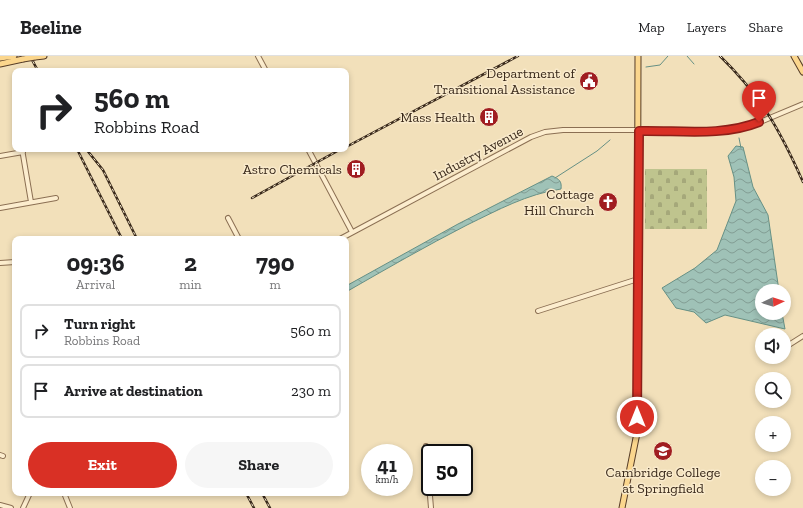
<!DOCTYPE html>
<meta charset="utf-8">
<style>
body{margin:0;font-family:"Zilla Slab",serif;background:#f6f6f6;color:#202124;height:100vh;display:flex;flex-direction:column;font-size:15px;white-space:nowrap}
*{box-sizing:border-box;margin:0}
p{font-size:13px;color:#757577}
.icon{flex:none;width:22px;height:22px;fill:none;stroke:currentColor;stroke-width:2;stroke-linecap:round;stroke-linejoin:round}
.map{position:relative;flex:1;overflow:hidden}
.details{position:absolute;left:12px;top:180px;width:337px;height:260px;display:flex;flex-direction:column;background:#fff;border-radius:8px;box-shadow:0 2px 6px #0003}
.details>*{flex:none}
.banner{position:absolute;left:12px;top:12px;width:337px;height:84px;border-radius:8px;box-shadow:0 2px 6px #0003;background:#fff;color:#202124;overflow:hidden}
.needle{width:26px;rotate:86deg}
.buttons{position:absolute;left:755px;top:228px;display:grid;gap:8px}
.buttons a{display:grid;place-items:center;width:36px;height:36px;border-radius:50%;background:#fff;box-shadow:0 2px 6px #0003;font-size:20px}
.speed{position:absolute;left:361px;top:388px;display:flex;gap:8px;font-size:20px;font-weight:700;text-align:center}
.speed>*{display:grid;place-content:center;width:52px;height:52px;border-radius:50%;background:#fff;box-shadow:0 2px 6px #0003;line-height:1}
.speed small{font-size:10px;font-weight:400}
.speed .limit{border:2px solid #111;border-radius:6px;background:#fff;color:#111}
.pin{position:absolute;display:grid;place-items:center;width:34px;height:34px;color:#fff;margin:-41px -17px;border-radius:50% 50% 50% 0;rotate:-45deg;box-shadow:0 0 4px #0007}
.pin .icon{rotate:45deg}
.me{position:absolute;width:44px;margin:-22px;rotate:0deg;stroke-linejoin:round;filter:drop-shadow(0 0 3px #0008)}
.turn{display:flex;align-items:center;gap:14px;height:84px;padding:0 16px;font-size:18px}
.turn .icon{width:52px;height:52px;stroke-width:2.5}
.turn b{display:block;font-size:28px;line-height:34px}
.eta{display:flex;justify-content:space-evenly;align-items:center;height:68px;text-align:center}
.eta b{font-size:24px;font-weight:700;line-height:28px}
.cta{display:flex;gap:8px;margin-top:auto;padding:8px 16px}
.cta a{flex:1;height:46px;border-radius:24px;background:#d93025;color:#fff;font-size:16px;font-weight:700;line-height:46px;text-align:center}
.cta a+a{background:#f6f6f6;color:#202124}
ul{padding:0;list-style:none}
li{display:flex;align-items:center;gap:12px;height:54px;margin:0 8px 6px;padding:0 8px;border:2px solid #e0e0e0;border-radius:8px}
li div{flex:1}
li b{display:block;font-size:15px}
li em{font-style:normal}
header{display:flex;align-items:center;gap:24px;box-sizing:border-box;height:56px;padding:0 20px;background:#fff;border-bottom:1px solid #e0e0e0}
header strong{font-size:19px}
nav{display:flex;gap:22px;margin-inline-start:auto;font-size:14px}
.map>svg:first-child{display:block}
.cemetery{fill:url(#cemetery-stones)}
.water{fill:url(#water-waves);stroke:#669085}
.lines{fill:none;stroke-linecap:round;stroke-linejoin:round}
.stream{stroke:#669085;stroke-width:1}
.minor-casing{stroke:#8b6f53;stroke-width:6}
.major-casing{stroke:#573d28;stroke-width:7}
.minor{stroke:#fcedce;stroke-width:4}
.major{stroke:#fbd68d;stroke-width:5}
.rail-casing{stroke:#38281a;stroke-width:2.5}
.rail{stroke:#f9eacb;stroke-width:1;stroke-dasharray:3;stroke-linecap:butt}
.major-bridge-casing{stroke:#573d28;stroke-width:7;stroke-linecap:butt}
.major-bridge{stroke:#fbd68d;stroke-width:5}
.route-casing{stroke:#8d1f18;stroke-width:10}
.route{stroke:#d93025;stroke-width:7}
.labels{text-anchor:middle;stroke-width:3;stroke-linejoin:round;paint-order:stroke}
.poi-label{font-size:14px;fill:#38281a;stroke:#f9eacb;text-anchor:end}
.street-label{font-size:14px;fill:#38281a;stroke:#f9eacb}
</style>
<header>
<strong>Beeline</strong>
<nav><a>Map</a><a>Layers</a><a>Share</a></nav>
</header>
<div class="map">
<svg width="803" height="452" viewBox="0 0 803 452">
<defs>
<pattern id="cemetery-stones" width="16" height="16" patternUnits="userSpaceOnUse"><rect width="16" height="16" fill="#bfc48e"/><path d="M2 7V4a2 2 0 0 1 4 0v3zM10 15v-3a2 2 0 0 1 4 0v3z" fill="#a5a87a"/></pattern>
<pattern id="water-waves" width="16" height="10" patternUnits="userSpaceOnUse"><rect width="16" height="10" fill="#9fc2b7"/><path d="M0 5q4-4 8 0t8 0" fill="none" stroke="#839e94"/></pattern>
</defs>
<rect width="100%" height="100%" fill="#f2e0ba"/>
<path class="cemetery" d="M645,113H707V173H645Z"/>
<path class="water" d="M736,90L743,91L753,131L768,159L779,235H762V257H782L785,273L725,259L706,267L694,256L676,252L662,232L695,212L717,194L736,145L734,121L728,100Z
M552,120C559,123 562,125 561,133C527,138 498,154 467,169C426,190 386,213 346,236V230L458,168Z"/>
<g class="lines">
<path class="stream" d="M687,0L694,8
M646,11L660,9L668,0
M739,82L741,92
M555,122L597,95L610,84"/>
<g class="minor-casing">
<path id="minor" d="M258,0L266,15
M22,93L31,146
M308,93L352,176
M0,100L23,96
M0,152L56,142
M228,162L239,183
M340,183L531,81L545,76L563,74H732L753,69L803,48
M0,207L15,206
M538,255L638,223
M784,292L803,280
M426,390L431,452
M0,399L3,400
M64,437L70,452
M0,449L11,452
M23,452L30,437"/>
</g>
<g class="major-casing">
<path id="major" d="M794,0L803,16
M35,1L44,0
M0,2L14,0
M0,8L23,3
M622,452L637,377L638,0"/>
</g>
<use href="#minor" class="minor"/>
<use href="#major" class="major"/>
<g class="rail-casing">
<path id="rail" d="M30,0L38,15
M720,0C761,40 780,74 803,126
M346,91L518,0
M77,93L122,183
M86,93L103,114L137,183
M252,142L341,93
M246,437L254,452
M262,437L270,452"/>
</g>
<use href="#rail" class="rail"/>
<g class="major-bridge-casing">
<path id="major-bridge" d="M23,3L35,1"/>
</g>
<use href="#major-bridge" class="major-bridge"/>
</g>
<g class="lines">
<g class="route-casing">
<path id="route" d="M637,361L639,75C678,74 722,81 759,66"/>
</g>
<use href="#route" class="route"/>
</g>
<defs>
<g id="civic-disc" transform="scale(1)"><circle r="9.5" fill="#a01d21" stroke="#f9eacb"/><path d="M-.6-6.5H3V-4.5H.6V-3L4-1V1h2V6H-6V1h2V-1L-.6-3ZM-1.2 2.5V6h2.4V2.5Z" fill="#fff"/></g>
<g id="building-disc" transform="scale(1)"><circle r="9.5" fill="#a01d21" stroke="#f9eacb"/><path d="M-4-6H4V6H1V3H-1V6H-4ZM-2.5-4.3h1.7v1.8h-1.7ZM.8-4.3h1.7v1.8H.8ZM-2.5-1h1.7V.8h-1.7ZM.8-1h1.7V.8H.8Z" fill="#fff"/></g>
<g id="church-disc" transform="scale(1)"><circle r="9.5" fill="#a01d21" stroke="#f9eacb"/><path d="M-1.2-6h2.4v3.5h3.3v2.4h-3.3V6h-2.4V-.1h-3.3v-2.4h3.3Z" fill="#fff"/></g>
<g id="school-disc" transform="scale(1)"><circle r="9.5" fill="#a01d21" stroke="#f9eacb"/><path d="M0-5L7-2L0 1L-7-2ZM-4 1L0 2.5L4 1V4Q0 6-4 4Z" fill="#fff"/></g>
</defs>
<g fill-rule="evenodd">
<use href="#civic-disc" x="589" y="25"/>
<use href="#building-disc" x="489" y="61"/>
<use href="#building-disc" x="356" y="113"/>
<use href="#church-disc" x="608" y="146"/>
<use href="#school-disc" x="663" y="395"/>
</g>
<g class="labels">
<g class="poi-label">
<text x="575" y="22">Department of<tspan x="575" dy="16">Transitional Assistance</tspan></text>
<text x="475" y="66">Mass Health</text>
<text x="342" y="118">Astro Chemicals</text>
<text x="594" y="143">Cottage<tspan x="594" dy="16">Hill Church</tspan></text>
<text x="663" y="421" text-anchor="middle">Cambridge College<tspan x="663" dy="16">at Springfield</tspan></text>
</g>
<g class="street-label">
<text transform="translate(478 97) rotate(-28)" y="5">Industry Avenue</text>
</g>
</g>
</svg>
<div class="buttons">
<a><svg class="needle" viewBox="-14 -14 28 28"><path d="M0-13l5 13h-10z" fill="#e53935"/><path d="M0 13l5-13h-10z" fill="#757577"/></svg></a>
<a><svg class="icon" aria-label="sound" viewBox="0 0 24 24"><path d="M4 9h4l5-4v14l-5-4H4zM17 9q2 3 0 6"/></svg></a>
<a><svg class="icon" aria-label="search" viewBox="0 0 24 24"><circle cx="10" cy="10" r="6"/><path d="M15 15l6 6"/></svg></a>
<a>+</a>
<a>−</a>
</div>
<div class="speed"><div>41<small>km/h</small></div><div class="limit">50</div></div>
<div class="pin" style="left:759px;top:66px;background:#d93025"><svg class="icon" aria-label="arrive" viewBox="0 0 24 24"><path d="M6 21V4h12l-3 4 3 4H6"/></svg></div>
<svg class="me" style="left:637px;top:361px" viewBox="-20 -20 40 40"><circle r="17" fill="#d93025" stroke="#fff" stroke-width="3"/><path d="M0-11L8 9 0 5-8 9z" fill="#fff"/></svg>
<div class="banner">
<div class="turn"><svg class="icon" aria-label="right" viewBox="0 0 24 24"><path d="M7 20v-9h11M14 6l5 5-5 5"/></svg><div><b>560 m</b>Robbins Road</div></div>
</div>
<section class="details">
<div class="eta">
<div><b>09:36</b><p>Arrival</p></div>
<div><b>2</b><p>min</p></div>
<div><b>790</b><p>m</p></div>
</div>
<ul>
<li><svg class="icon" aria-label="right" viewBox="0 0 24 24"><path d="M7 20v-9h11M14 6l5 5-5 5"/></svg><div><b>Turn right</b><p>Robbins Road</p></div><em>560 m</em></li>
<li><svg class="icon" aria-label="arrive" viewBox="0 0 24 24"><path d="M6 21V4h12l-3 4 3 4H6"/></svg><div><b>Arrive at destination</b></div><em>230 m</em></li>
</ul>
<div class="cta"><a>Exit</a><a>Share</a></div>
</section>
</div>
